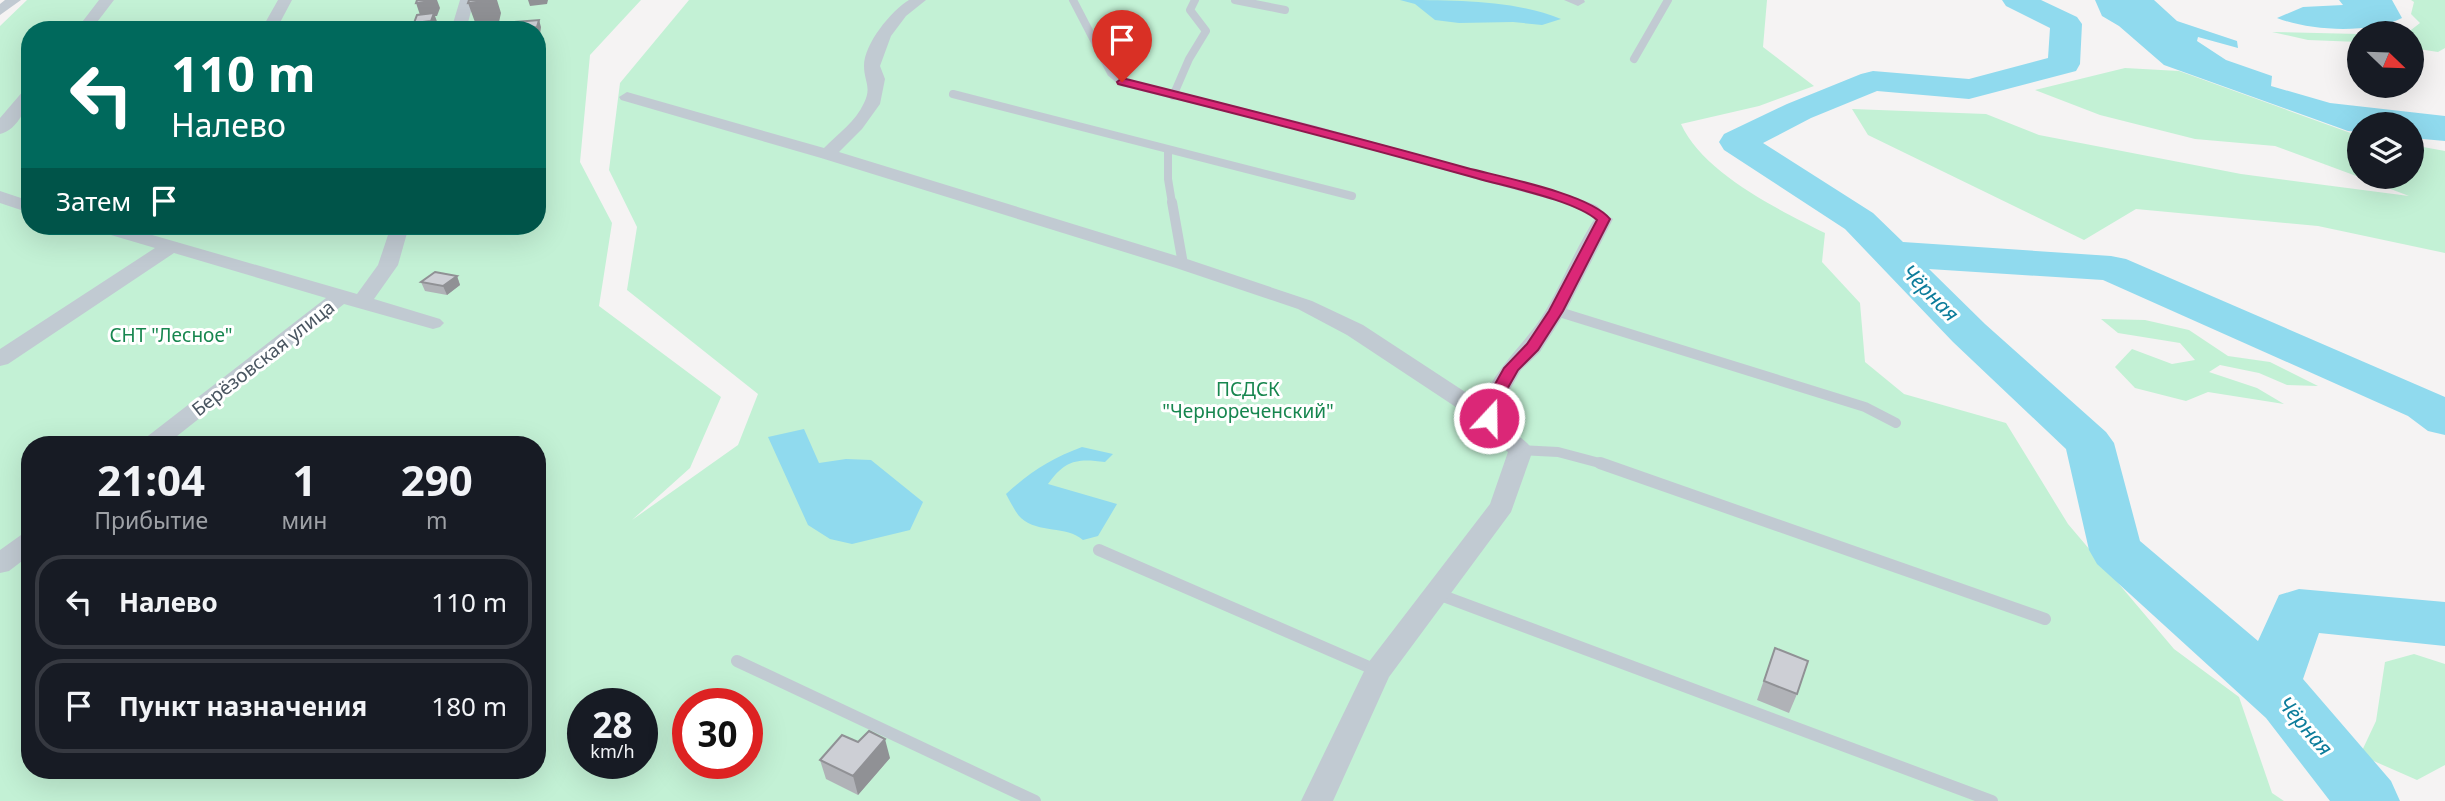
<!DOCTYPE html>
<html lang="ru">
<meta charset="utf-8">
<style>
body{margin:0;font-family:"Noto Sans",sans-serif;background:#242831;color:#f1f3f6;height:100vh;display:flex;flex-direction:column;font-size:26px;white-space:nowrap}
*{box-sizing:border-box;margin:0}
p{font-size:23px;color:#9ea1a6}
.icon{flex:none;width:38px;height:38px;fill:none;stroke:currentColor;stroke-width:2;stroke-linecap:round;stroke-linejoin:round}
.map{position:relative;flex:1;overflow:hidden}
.side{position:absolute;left:21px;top:436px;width:525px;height:343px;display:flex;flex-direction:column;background:#171b24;border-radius:28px;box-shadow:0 7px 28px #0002}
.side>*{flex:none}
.top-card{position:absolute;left:21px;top:21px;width:525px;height:214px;border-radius:28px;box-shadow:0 7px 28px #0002;background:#00695c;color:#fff;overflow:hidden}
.needle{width:46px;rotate:113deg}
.tools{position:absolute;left:2347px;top:21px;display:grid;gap:14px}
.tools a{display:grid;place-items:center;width:77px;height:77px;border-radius:50%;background:#171b24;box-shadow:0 7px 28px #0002;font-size:35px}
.speed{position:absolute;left:567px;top:688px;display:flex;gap:14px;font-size:35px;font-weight:700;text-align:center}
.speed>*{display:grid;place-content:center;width:91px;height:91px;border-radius:50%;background:#171b24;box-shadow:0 7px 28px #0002;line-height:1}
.speed small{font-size:18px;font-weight:400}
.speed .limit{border:10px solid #d22;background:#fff;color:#111}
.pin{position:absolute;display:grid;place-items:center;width:60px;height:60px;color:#fff;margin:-72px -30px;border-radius:50% 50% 50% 0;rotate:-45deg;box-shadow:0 0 7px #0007}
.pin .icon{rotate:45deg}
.me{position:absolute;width:77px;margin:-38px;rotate:21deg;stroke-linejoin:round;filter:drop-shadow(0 0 5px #0008)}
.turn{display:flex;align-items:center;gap:24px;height:147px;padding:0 35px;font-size:32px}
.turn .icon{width:91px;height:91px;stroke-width:2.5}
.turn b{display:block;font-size:49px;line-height:60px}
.then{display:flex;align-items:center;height:66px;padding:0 35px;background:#0003;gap:14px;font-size:26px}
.eta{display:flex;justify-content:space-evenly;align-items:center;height:119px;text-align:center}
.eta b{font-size:42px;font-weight:700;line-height:49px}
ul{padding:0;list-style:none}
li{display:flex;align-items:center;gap:21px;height:94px;margin:0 14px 10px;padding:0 21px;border:4px solid #363941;border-radius:28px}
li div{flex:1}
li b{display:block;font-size:26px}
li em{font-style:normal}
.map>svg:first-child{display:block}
.green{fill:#c3f1d5;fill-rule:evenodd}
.water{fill:#90daee}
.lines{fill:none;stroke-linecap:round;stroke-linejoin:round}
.river{fill:#90daee;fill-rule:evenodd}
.lane-far2{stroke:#c1cad2;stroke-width:8}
.lane-far1{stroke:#c1cad2;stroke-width:10}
.lane{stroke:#c1cad2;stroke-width:12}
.street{fill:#c1cad2;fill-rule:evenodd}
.wall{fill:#b0b2b7}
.shaded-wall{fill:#909195}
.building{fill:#cdcfd5;stroke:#909195;stroke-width:2}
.route{fill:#db2777;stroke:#8e194d;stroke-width:2}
.labels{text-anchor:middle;stroke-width:6;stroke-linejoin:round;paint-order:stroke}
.park-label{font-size:19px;fill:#17864f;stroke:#fff}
.street-label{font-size:19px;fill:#4a5661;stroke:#fff}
.water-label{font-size:21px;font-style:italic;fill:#0c7c9b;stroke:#fff}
</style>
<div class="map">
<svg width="2445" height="801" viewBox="0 0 2445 801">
<rect width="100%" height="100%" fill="#f5f3f3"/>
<path class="green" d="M27,0H641L590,55L580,162L612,223L599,306L721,397L690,468L632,520L738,445L758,394L627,290L637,227L609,170L620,83L689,0H1767L1763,47L1814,86L1759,106L1681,124C1703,173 1779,210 1825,233L1822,262L1860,303L1865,362L1904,394L2006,423L2068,524L2174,649L2239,697L2272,793L2284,801H0V26ZM30,30H537V226H30ZM30,444H537V770H30ZM583,704H642V763H583ZM688,704H747V763H688Z
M2411,0H2445V48L2438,52L2412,48V33H2366L2411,30L2420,23L2411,14L2414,2Z
M2272,32L2359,34V42L2308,40Z
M2125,68L2179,71L2359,136V177L2275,146L2195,139L2100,115L2035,90Z
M1852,109L1986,114L2039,135L2241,174L2409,196L2359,177H2412V145L2445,151V253L2318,226L2136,209L2084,240L1868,135Z
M2101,319L2145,320L2189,330L2228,356L2270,362L2318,386L2287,385L2259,373L2220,365L2209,372L2257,388L2284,404L2208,392L2186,401L2135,388L2115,367L2132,349L2172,364L2195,360L2180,343L2118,333Z
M2414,654L2445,664V765L2417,780L2360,755L2376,721L2385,662Z"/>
<path class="water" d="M1400,0C1449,0 1517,0 1561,19L1542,25L1513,22L1459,23L1435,20L1415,4Z
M2095,0H2154L2177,21L2237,41L2238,48L2198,37L2197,41L2226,60L2272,76L2271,86L2330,103L2445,116V141L2412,138V124H2359V132L2348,131L2164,65L2119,26L2102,16Z
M2339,0H2392L2402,18C2369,34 2310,31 2277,18L2303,7L2343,5Z
M804,429L819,463L846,459L871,460L923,502L910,530L852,544L830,539L808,525L768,437Z
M1082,447L1113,454L1105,462C1077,458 1065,460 1048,484L1117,504L1098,536L1083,540C1066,525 1039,534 1021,518C1015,512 1010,501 1006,494C1030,472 1052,458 1082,447Z"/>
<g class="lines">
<path class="river" d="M2002,0H2041L2077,17L2082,24L2080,64L2076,71L1969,99L1877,91L1811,118L1763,143L1873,213L1903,242L2111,256L2126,259L2445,397V435L2428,431L2408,416L2103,280L1929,269L1985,324L2106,432L2114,443L2140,541L2258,641L2279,595L2299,589L2445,602V646L2319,633L2303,679L2391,781L2400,801H2330L2266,718L2097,564L2089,550L2066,449L1953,342L1845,229L1724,150L1719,142L1724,134L1787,104L1861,74L1873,71L1969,79L2048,58L2050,28L2006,6Z"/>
<path class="lane-far2" d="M1073,0L1111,73L1122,82L1316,130L1578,203
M1235,0L1285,10
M1634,59L1668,0
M953,94L1352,196
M1173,96L1189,59L1206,31L1190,10L1195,0
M1168,150V179L1172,203"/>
<path class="lane-far1" d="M1172,202L1183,264
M1574,202L1594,210L1604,219
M1556,311L1865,407L1896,423
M1521,450L1558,452L1607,465"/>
<path class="lane" d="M1600,463L2045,619
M1099,550L1378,671
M1435,593L1992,801
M737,661L1035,801"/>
<path class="street" d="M5,0H21L0,15V4Z
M99,0H114L91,30H76Z
M278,0H292L276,30H261Z
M460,0H474L466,30H451Z
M909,0H926L906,16L891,36L880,66L885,79L880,104L862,129L839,152L1190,260L1312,301L1363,325L1482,403C1495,366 1527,343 1546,310C1564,279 1577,245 1597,215L1604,213L1613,219L1566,311L1540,352L1521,370L1508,393L1501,418C1509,432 1524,437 1533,450L1511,512L1389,677L1333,801H1301L1368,663L1490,504L1508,452L1490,439L1480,423L1347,335L1298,309L1176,268L821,158L621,100L619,97L627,92L824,148C838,134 856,121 864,103C872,87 864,81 864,66C864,44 891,11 909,0Z
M1564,0H1584L1585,2L1578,6Z
M30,88C30,104 18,130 0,134V118L24,90Z
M0,191L30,201V213L0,203Z
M92,226H121L357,294L378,265L391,226H409L398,265L374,299L440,319L444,323L440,327L433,329L344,304L167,444H140L144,439L326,298L174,253L8,364L0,366V349L155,248L94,230Z
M30,532V555L9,571L0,573V550L21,535Z"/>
</g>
<path class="wall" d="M457,276L460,285L447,295L425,291L421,282Z
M1775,648L1797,694L1789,713L1757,700Z
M890,758L858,795L826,779L820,760Z"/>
<path class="shaded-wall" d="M432,0H437L440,8L437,16H435L439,27V30H417L414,23L421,18L416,3Z
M492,0H497L501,13L499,22L476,25L468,3Z
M528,0H548L547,4L530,6Z
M539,20L541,27L540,35H537V30H516Z
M404,226H436L435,230L407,234Z
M457,276L460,285L447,295L443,286Z
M885,739L890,758L858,795L853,776Z"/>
<path class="building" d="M417,0H432V1L416,3Z
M469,0H492L468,3Z
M434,13L431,21L414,23L417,15Z
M539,20L537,27L514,30L515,22Z
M482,26L481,30H458V28Z
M435,272L457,276L443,286L421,282Z
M1775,648L1808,661L1797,694L1764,681Z
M869,731L885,739L853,776L820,760L842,735L858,742Z"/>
<path class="route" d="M1122,78C1238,107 1352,136 1467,168C1501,177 1590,194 1610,219L1563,311L1538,350L1518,370L1505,393L1497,418L1495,422H1484L1481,418L1490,393L1504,368L1527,344L1549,311L1597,220C1574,200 1507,187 1476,178C1357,145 1238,114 1118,84L1117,82Z"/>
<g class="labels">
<g class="park-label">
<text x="171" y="342">СНТ "Лесное"</text>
<text x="1248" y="396">ПСДСК<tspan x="1248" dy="22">"Чернореченский"</tspan></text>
</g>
<g class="street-label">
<text transform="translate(263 358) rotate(-38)" y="7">Берёзовская улица</text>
</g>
<g class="water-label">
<text transform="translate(1930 293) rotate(45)" y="7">Чёрная</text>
<text transform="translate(2305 726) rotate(49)" y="7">Чёрная</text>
</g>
</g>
</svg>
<div class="tools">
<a><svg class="needle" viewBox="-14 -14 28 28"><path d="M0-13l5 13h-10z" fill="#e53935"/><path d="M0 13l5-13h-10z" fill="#9ea1a6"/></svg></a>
<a><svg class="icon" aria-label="layers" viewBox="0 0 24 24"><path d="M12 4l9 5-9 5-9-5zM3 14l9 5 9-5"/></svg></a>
</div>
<div class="speed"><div>28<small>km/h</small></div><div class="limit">30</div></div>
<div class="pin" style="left:1122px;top:82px;background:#d93025"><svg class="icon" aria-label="arrive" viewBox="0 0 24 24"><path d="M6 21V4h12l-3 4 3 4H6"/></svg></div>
<svg class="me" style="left:1489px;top:418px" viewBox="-20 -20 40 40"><circle r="17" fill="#db2777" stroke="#fff" stroke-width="3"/><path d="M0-11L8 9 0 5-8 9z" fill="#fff"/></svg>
<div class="top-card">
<div class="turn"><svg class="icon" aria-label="left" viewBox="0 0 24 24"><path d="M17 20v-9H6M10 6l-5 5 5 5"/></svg><div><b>110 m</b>Налево</div></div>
<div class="then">Затем<svg class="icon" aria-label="arrive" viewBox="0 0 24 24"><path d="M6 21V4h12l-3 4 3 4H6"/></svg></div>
</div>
<section class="side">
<div class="eta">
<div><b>21:04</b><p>Прибытие</p></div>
<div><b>1</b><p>мин</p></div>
<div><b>290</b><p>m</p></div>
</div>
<ul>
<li><svg class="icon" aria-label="left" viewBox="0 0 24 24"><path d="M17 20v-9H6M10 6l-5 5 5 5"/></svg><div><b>Налево</b></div><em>110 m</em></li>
<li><svg class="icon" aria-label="arrive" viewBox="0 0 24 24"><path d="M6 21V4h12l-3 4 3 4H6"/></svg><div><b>Пункт назначения</b></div><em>180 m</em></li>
</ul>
</section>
</div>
